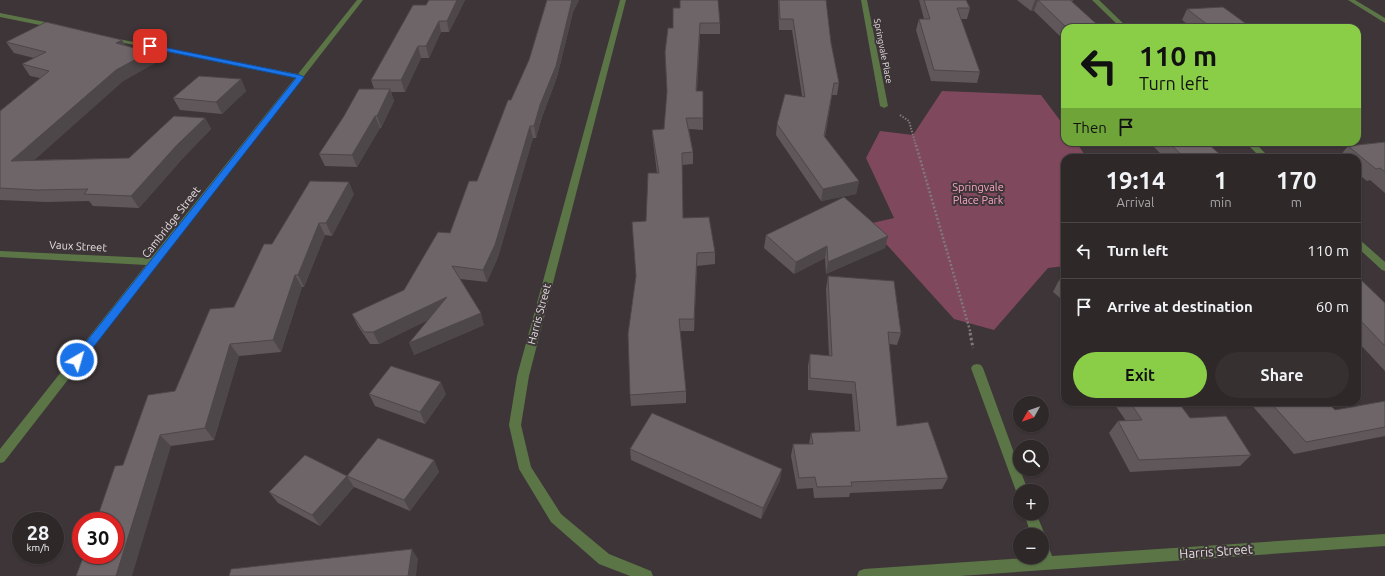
<!DOCTYPE html>
<meta charset="utf-8">
<style>
body{margin:0;font-family:Ubuntu,sans-serif;background:#363031;color:#f1f3f6;height:100vh;display:flex;flex-direction:column;font-size:15px;white-space:nowrap}
*{box-sizing:border-box;margin:0}
p{font-size:13px;color:#a7a6a8}
.icon{flex:none;width:22px;height:22px;fill:none;stroke:currentColor;stroke-width:2;stroke-linecap:round;stroke-linejoin:round}
.map{position:relative;flex:1;overflow:hidden}
.panel{position:absolute;left:1061px;top:154px;width:300px;height:252px;display:flex;flex-direction:column;background:#2e2829;border-radius:12px;box-shadow:0 1px 3px #0004,0 0 0 1px #494446}
.panel>*{flex:none}
.banner{position:absolute;left:1061px;top:24px;width:300px;height:122px;border-radius:12px;box-shadow:0 1px 3px #0004,0 0 0 1px #494446;background:#8ace47;color:#111;overflow:hidden}
.needle{width:26px;rotate:230deg}
.fabs{position:absolute;left:1013px;top:396px;display:grid;gap:8px}
.fabs a{display:grid;place-items:center;width:36px;height:36px;border-radius:50%;background:#2e2829;box-shadow:0 1px 3px #0004,0 0 0 1px #494446;font-size:20px}
.speed{position:absolute;left:12px;top:512px;display:flex;gap:8px;font-size:20px;font-weight:700;text-align:center}
.speed>*{display:grid;place-content:center;width:52px;height:52px;border-radius:50%;background:#2e2829;box-shadow:0 1px 3px #0004,0 0 0 1px #494446;line-height:1}
.speed small{font-size:10px;font-weight:400}
.speed .limit{border:6px solid #d22;background:#fff;color:#111}
.pin{position:absolute;display:grid;place-items:center;width:34px;height:34px;color:#fff;margin:-17px;border-radius:8px;box-shadow:0 2px 6px #0006}
.me{position:absolute;width:44px;margin:-22px;rotate:38deg;stroke-linejoin:round;filter:drop-shadow(0 0 3px #0008)}
.turn{display:flex;align-items:center;gap:14px;height:84px;padding:0 12px;font-size:18px}
.turn .icon{width:52px;height:52px;stroke-width:2.5}
.turn b{display:block;font-size:28px;line-height:34px}
.then{display:flex;align-items:center;height:38px;padding:0 12px;background:#0003;gap:8px;font-size:15px}
.eta{display:flex;justify-content:space-evenly;align-items:center;height:68px;text-align:center}
.eta b{font-size:24px;font-weight:700;line-height:28px}
.button{display:flex;gap:8px;margin-top:auto;padding:8px 12px}
.button a{flex:1;height:46px;border-radius:24px;background:#8ace47;color:#111;font-size:16px;font-weight:700;line-height:46px;text-align:center}
.button a+a{background:#363031;color:#f1f3f6}
ul{padding:0;list-style:none}
li{display:flex;align-items:center;gap:12px;height:56px;padding:0 12px;border-top:1px solid #494446}
li div{flex:1}
li b{display:block;font-size:15px}
li em{font-style:normal}
.map>svg:first-child{display:block}
.green{fill:#7f485c}
.lines{fill:none;stroke-linecap:round;stroke-linejoin:round}
.path-far2{stroke:#80797a;stroke-width:2;stroke-dasharray:1.5 1.5;stroke-linecap:butt}
.path-far1{stroke:#80797a;stroke-width:2.5;stroke-dasharray:2 2;stroke-linecap:butt}
.path{stroke:#80797a;stroke-width:3;stroke-dasharray:2.5 2.5;stroke-linecap:butt}
.minor{fill:#5b7547;fill-rule:evenodd}
.wall{fill:#5f5759}
.shaded-wall{fill:#4d4749}
.building{fill:#6e6568;stroke:#4d4749}
.route{fill:#1a73e8;stroke:#114b97}
.labels{text-anchor:middle;stroke-width:4;stroke-linejoin:round;paint-order:stroke}
.far-street-label{font-size:9px;fill:#e3dedf;stroke:#3d3537}
.park-label{font-size:11px;fill:#faa4c3;stroke:#3d3537}
.street-label{font-size:11px;fill:#e3dedf;stroke:#3d3537}
.near-street-label{font-size:13px;fill:#e3dedf;stroke:#3d3537}
</style>
<div class="map">
<svg width="1385" height="576" viewBox="0 0 1385 576">
<rect width="100%" height="100%" fill="#3d3537"/>
<path class="green" d="M942,91L1041,95L1065,127V142H1076L1087,158H1065V266L1048,268L994,330L954,319L868,224L894,218L866,158L880,131L913,135Z"/>
<g class="lines">
<path class="path-far2" d="M900,115L909,121L916,146"/>
<path class="path-far1" d="M916,145L971,334"/>
<path class="path" d="M970,333L973,348"/>
<path class="minor" d="M357,0H363L4,462L0,463V449L146,265L0,257V251L151,258L295,78L110,40L108,39V37L298,74Z
M620,0H626L529,376L521,425L531,467L561,514L609,554L651,571L653,576H630L599,564L551,522L519,469L509,425L517,376Z
M861,0H867L888,106L884,108L880,106Z
M1092,0H1099L1128,28H1121Z
M1348,0H1355L1385,18V23Z
M0,13L55,24L58,26L55,28L0,17Z
M1245,142H1254L1270,158H1261Z
M1357,239L1360,240L1385,262V271L1382,270L1357,247Z
M977,364L981,365L983,368L1028,491H1020V496L1018,495L1016,491L971,368L973,365Z
M1024,513H1036L1045,535L1043,539L1042,535H1031Z
M1385,534V546L960,576H857L859,571L864,569L1042,557V541L1047,543L1052,556Z"/>
</g>
<path class="wall" d="M465,0L449,32H441L429,58H421L405,92H391L394,101L381,128H380L357,167L325,166L319,154L374,89L371,80L426,5Z
M547,0H579L573,12L557,77L542,117L536,138H533L498,257L487,282L460,279L484,325L414,355L428,320L379,344H370L358,326L352,314L404,290L450,233L477,181L511,100L529,60Z
M778,0H826L831,43L839,83L837,95H832L825,137L859,181L856,194L821,201L776,135L777,124L802,96L792,30H779Z
M919,0H966L970,8L967,19H961L980,72L977,83L931,81L916,30L919,19H924Z
M1017,0H1073L1072,2L1101,28H1065V41L1034,11H1031Z
M673,8L720,23V34H700L697,91H703V130L689,129L693,152V164L682,165L683,218L715,252V264L697,266L694,331H680L686,391V403L631,406L630,395L646,221L657,173L653,141L652,130L664,129L673,28Z
M1187,9L1252,28H1192L1182,20Z
M122,40L126,46L155,63L123,81L34,160L129,158L205,118L211,129L183,158L139,208L93,206L89,201L46,202L0,200V111L40,78L30,76L22,64L34,58L14,53L6,42Z
M241,79L246,91L222,114L180,110L173,98Z
M1149,142H1206L1224,158H1165Z
M1385,142V193L1370,180L1367,181L1357,173V158H1339V157L1348,146Z
M354,194L332,236L325,235L304,287H302L281,352L239,356L214,440L171,446L123,465L234,307L272,244Z
M766,235L888,236L885,248L826,274L825,258L794,274L764,248Z
M828,276L901,333L897,345L889,344L897,426L948,478L942,489L850,493L849,497L814,498L813,488L797,489L791,456L793,444H809L811,433L855,431L852,394L808,390V366L810,354L829,356L826,289Z
M1357,276L1385,303V371L1357,341Z
M1065,277V302L1053,292L1059,280Z
M369,394H446L425,424L375,406Z
M1385,401V436L1294,454L1249,402H1327L1335,410Z
M1113,402H1178L1190,418L1251,455L1240,466L1130,472L1109,433L1118,421H1126Z
M630,449L780,480L761,519L631,460Z
M434,460L439,472L410,511L354,487L320,526L278,503L269,492L347,476Z"/>
<path class="shaded-wall" d="M457,0H465L449,32L447,21Z
M572,0H579L573,12L557,77L542,117L536,138L534,126Z
M1035,0H1038L1034,11H1031Z
M439,21L441,32L429,58L426,46Z
M700,23V34L696,103V91Z
M122,40L129,51L116,43Z
M418,46L421,58L405,92L401,80Z
M149,52L155,63L123,81L20,173L11,161L116,70Z
M241,79L246,91L222,114L216,102Z
M390,89L394,101L381,128L377,116Z
M375,116L380,128L357,167L352,155Z
M205,118L211,129L183,158L139,208L131,196L176,146Z
M530,126L533,138L498,257L487,282L483,270Z
M859,181L856,194L821,201L823,189Z
M349,182L354,194L332,236L326,223Z
M319,223L325,235L304,287L298,275Z
M888,236L885,248L826,274L828,262Z
M827,246L825,258L794,274L796,262Z
M697,253V266L694,331V319Z
M295,275L302,287L281,352L273,340Z
M447,297L451,309L379,344L373,332Z
M481,313L484,325L414,355L409,343Z
M230,344L239,356L214,440L205,428Z
M441,382L446,394L425,424L420,412Z
M160,435L171,446L132,576H116Z
M434,460L439,472L410,511L404,500Z
M782,469L780,480L761,519L763,508Z
M347,476L354,487L320,526L312,515Z
M412,549L418,559L416,576H408Z"/>
<path class="building" d="M429,0H457L447,21H439L426,46H418L401,80H371L413,5H426Z
M547,0H572L556,66L540,105L534,126H530L495,245L483,270L452,266L481,313L409,343L447,297L373,332H364L352,314L404,290L438,232L450,233L469,181H477L508,100H511L529,60Z
M680,0H718L720,23H700L696,91H703V118H686L693,152L682,153L683,218L709,217L715,252L697,253L694,319H679L686,391L630,395L628,334L636,276L632,222L646,221L648,173H659L652,130L664,129L667,91L665,52L668,28H673V8H680Z
M779,0H826L831,43L839,83H834L824,136L859,181L823,189L777,124L785,94L805,97L793,19H780Z
M924,0H966L970,8H957L980,72L934,70L919,19H930Z
M1038,0H1070L1101,28H1067Z
M1223,7L1252,28H1212L1187,9Z
M46,22L122,40L116,43L149,52L116,70L11,161L129,158L174,116L205,118L176,146L131,196L84,194L88,189L37,190L0,188V111L49,71L22,64L46,52L6,42Z
M199,76L241,79L216,102L173,98Z
M359,89H390L377,116H375L352,155L319,154L344,116Z
M1168,142H1206L1224,158H1185Z
M1385,142V172L1380,168L1376,169L1348,146Z
M310,181L349,182L326,223H319L298,275H295L273,340L230,344L205,428L160,435L116,576H76L84,555H115V521H96L115,466L123,465L148,395L175,391L210,309L234,307L264,244H272Z
M844,197L888,236L828,262L827,246L796,262L766,235Z
M828,276L894,281L901,333L888,332L897,426L928,422L948,478L851,482L852,486L817,487L815,477L799,478L793,444H813L811,433L860,431L855,382L810,378V354L832,356Z
M1357,276L1385,303V346L1357,317Z
M1065,277V285L1059,280Z
M391,366L441,382L420,412L369,394Z
M1385,401V427L1306,442L1270,402H1327L1335,410Z
M1130,402H1178L1190,418L1226,416L1251,455L1139,460L1118,421L1142,420Z
M652,413L782,469L763,508L630,449Z
M378,438L434,460L404,500L347,476Z
M305,455L347,476L312,515L269,492Z
M412,549L408,576H229L231,569Z"/>
<path class="route" d="M148,44L300,75L304,77L81,363H74L72,360L74,357L296,78L150,48L148,47Z"/>
<g class="labels">
<g class="far-street-label">
<text transform="translate(883 51) rotate(79)" y="3">Springvale Place</text>
</g>
<g class="park-label">
<text x="978" y="191">Springvale<tspan x="978" dy="13">Place Park</tspan></text>
</g>
<g class="street-label">
<text transform="translate(171 222) rotate(-52)" y="4">Cambridge Street</text>
<text transform="translate(78 246) rotate(3)" y="4">Vaux Street</text>
<text transform="translate(539 314) rotate(-75)" y="4">Harris Street</text>
</g>
<g class="near-street-label">
<text transform="translate(1216 551) rotate(-4)" y="5">Harris Street</text>
</g>
</g>
</svg>
<div class="fabs">
<a><svg class="needle" viewBox="-14 -14 28 28"><path d="M0-13l5 13h-10z" fill="#e53935"/><path d="M0 13l5-13h-10z" fill="#a7a6a8"/></svg></a>
<a><svg class="icon" aria-label="search" viewBox="0 0 24 24"><circle cx="10" cy="10" r="6"/><path d="M15 15l6 6"/></svg></a>
<a>+</a>
<a>−</a>
</div>
<div class="speed"><div>28<small>km/h</small></div><div class="limit">30</div></div>
<div class="pin" style="left:150px;top:46px;background:#d93025"><svg class="icon" aria-label="arrive" viewBox="0 0 24 24"><path d="M6 21V4h12l-3 4 3 4H6"/></svg></div>
<svg class="me" style="left:77px;top:360px" viewBox="-20 -20 40 40"><circle r="17" fill="#1a73e8" stroke="#fff" stroke-width="3"/><path d="M0-11L8 9 0 5-8 9z" fill="#fff"/></svg>
<div class="banner">
<div class="turn"><svg class="icon" aria-label="left" viewBox="0 0 24 24"><path d="M17 20v-9H6M10 6l-5 5 5 5"/></svg><div><b>110 m</b>Turn left</div></div>
<div class="then">Then<svg class="icon" aria-label="arrive" viewBox="0 0 24 24"><path d="M6 21V4h12l-3 4 3 4H6"/></svg></div>
</div>
<section class="panel">
<div class="eta">
<div><b>19:14</b><p>Arrival</p></div>
<div><b>1</b><p>min</p></div>
<div><b>170</b><p>m</p></div>
</div>
<ul>
<li><svg class="icon" aria-label="left" viewBox="0 0 24 24"><path d="M17 20v-9H6M10 6l-5 5 5 5"/></svg><div><b>Turn left</b></div><em>110 m</em></li>
<li><svg class="icon" aria-label="arrive" viewBox="0 0 24 24"><path d="M6 21V4h12l-3 4 3 4H6"/></svg><div><b>Arrive at destination</b></div><em>60 m</em></li>
</ul>
<div class="button"><a>Exit</a><a>Share</a></div>
</section>
</div>
